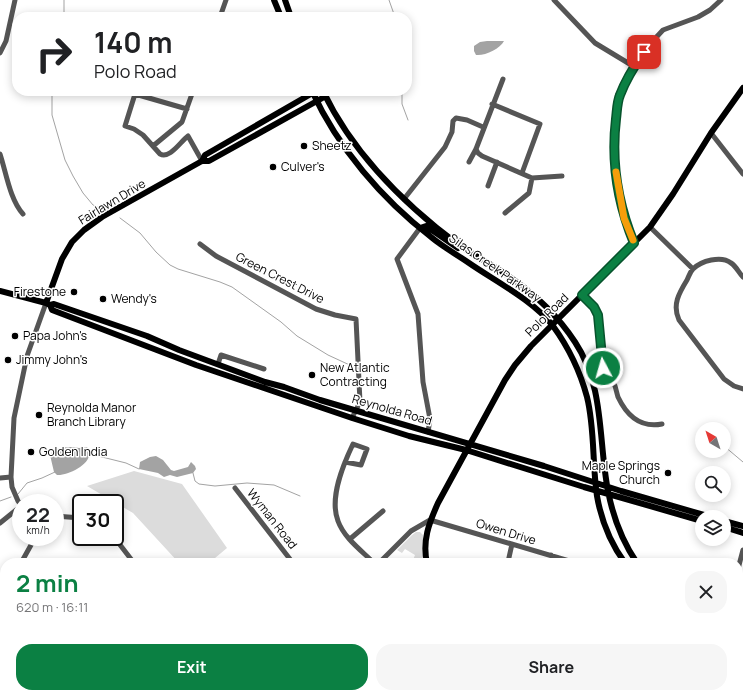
<!DOCTYPE html>
<meta charset="utf-8">
<style>
body{margin:0;font-family:Manrope,sans-serif;background:#f6f6f6;color:#202124;height:100vh;display:flex;flex-direction:column;font-size:15px;white-space:nowrap}
*{box-sizing:border-box;margin:0}
p{font-size:13px;color:#757577}
.icon{flex:none;width:22px;height:22px;fill:none;stroke:currentColor;stroke-width:2;stroke-linecap:round;stroke-linejoin:round}
.map{position:relative;flex:1;overflow:hidden}
.side{position:absolute;left:0px;top:558px;width:743px;height:140px;display:flex;flex-direction:column;background:#fff;border-radius:16px 16px 0 0;box-shadow:0 2px 10px #0003}
.side>*{flex:none}
.banner{position:absolute;left:12px;top:12px;width:400px;height:84px;border-radius:16px;box-shadow:0 2px 10px #0003;background:#fff;color:#202124;overflow:hidden}
.needle{width:26px;rotate:321deg}
.fabs{position:absolute;left:695px;top:422px;display:grid;gap:8px}
.fabs a{display:grid;place-items:center;width:36px;height:36px;border-radius:50%;background:#fff;box-shadow:0 2px 10px #0003;font-size:20px}
.speed{position:absolute;left:12px;top:494px;display:flex;gap:8px;font-size:20px;font-weight:700;text-align:center}
.speed>*{display:grid;place-content:center;width:52px;height:52px;border-radius:50%;background:#fff;box-shadow:0 2px 10px #0003;line-height:1}
.speed small{font-size:10px;font-weight:400}
.speed .limit{border:2px solid #111;border-radius:6px;background:#fff;color:#111}
.pin{position:absolute;display:grid;place-items:center;width:34px;height:34px;color:#fff;margin:-17px;border-radius:8px;box-shadow:0 2px 6px #0006}
.me{position:absolute;width:44px;margin:-22px;rotate:354deg;stroke-linejoin:round;filter:drop-shadow(0 0 3px #0008)}
.turn{display:flex;align-items:center;gap:14px;height:84px;padding:0 16px;font-size:18px}
.turn .icon{width:52px;height:52px;stroke-width:2.5}
.turn b{display:block;font-size:28px;line-height:34px}
.round{display:grid;place-items:center;flex:none;width:42px;height:42px;border-radius:16px;background:#f6f6f6}
.head{display:flex;align-items:center;justify-content:space-between;height:68px;padding:0 16px}
h1{font-size:24px;font-weight:700;line-height:30px;color:#0b8043}
.primary-button{display:flex;gap:8px;margin-top:auto;padding:8px 16px}
.primary-button a{flex:1;height:46px;border-radius:16px;background:#0b8043;color:#fff;font-size:16px;font-weight:700;line-height:46px;text-align:center}
.primary-button a+a{background:#f6f6f6;color:#202124}
.map>svg:first-child{display:block}
.green{fill:#dcdcdc}
.water{fill:#a3a3a3}
.lines{fill:none;stroke-linecap:round;stroke-linejoin:round}
.stream{stroke:#a3a3a3;stroke-width:1}
.minor{stroke:#555;stroke-width:5}
.major{stroke:#000;stroke-width:6}
.route-casing{stroke:#07532c;stroke-width:10}
.route{stroke:#0b8043;stroke-width:7}
.slow{stroke:#f59e0b;stroke-width:7}
.poi-dot{fill:#000;stroke:#fff;stroke-width:1.5}
.labels{text-anchor:middle;stroke-width:3;stroke-linejoin:round;paint-order:stroke}
.poi-label{font-size:12px;fill:#000;stroke:#fff;text-anchor:start}
.street-label{font-size:12px;fill:#000;stroke:#fff}
</style>
<div class="map">
<svg width="743" height="698" viewBox="0 0 743 698">
<rect width="100%" height="100%" fill="#fff"/>
<path class="green" d="M134,471L182,484L227,548L209,563H179L133,513L87,486Z
M416,532H420L423,535V563H414L413,560L415,555L405,549L402,553L397,550L411,536Z
M546,693H694L688,698H550Z"/>
<path class="water" d="M487,41H504C500,49 485,56 476,55L474,51V46L480,42Z
M73,447L79,448L87,447C98,461 69,476 57,475L54,472L50,455C54,447 65,447 73,447Z
M156,456L163,460L171,470L174,471L188,467L191,462L195,466L196,469L193,473L177,477L170,475L164,477L158,473L139,469L140,462L150,457Z"/>
<g class="lines">
<path class="stream" d="M64,0V17
M389,0L395,17
M52,91V115L65,160L73,176L83,193L93,205L102,209
M402,91V104L408,120
M120,218L140,233L156,252L170,265L178,269L220,282L232,287L281,322L297,336L328,355L354,367
M724,446L743,462
M90,454L126,463L139,469
M193,473L195,481L199,484L215,486L247,483L274,485L300,496
M18,494L27,483L42,478L55,472
M0,501L11,497"/>
<path class="minor" d="M554,0L595,43L633,66
M220,17L226,0
M0,53L6,41L15,0
M492,104L540,124L522,173
M187,109L135,94L125,126L134,129L143,135L160,154C170,159 180,142 188,136L202,161
M711,133L743,174
M153,146L182,122L193,91
M476,149L478,153L482,156L532,178L562,176
M0,154C6,172 10,200 23,214
M469,162L476,149L503,79
M488,186L497,162
M404,199L445,147L452,132L453,121L456,118L467,120L483,127
M505,213L529,193L532,178
M650,227L693,269
M420,228L397,259L418,314L423,382L430,419L428,432
M634,243L624,218L616,171L615,137L620,95L633,66L650,44L663,30L698,17L710,10L721,0
M200,244L216,256L316,309L335,315L356,319L360,402L352,418
M743,277C739,273 736,266 731,263C721,255 701,261 693,269C690,272 689,276 687,280C679,293 672,305 679,320L724,379L734,386L743,389
M582,295L594,307L598,315C601,332 599,351 603,367C605,375 612,379 615,386C616,389 617,394 618,397C627,416 641,428 662,424
M218,364L221,355L264,369
M345,462L361,465L367,449L353,444C343,465 329,498 338,521C344,538 362,551 374,563
M0,478L11,477
M235,488L293,563
M21,505L18,501L12,487L11,477L14,418L27,356L46,303
M55,516L81,518
M0,523L21,506
M114,537L134,563
M350,539L383,511
M21,563L31,545L33,537
M379,563L411,531L430,520L576,563
M509,563L508,562L512,544
M547,563L551,555
M738,569L743,550
M0,584L5,580
M0,659L5,665
M27,693L31,698
M133,693L134,698
M413,693L415,698
M579,693L582,698
M228,698L234,693"/>
<path class="major" d="M274,0L281,17
M285,0L291,17
M312,91C338,148 382,199 431,237C443,247 456,254 469,263C495,281 534,301 553,326C569,348 580,371 587,397C595,429 592,463 597,496C601,519 611,544 625,563
M323,91C353,154 405,205 460,246C477,257 495,266 511,278C536,295 558,316 575,342C605,387 598,440 608,491C613,517 622,541 637,563
M202,161L205,155L316,91
M420,228L426,226L458,248
M0,291L46,303L50,305L52,310L196,365L352,418L409,436L466,450L584,487L702,521
M46,303L62,259L72,242L84,230L102,217L202,161H209L326,96
M50,305L54,304L147,336L179,350L265,382L284,387L320,400L544,466L621,491L711,517
M724,521L743,526
M724,527L743,533
M427,563C422,541 429,523 438,503L505,380L515,365L531,346L650,227L673,194L711,133L743,88
M738,646L743,649
M738,659L743,663
M506,693L510,698"/>
</g>
<g class="lines">
<g class="route-casing">
<path id="route" d="M603,368L598,315L594,307L582,295L634,243C618,204 611,161 616,119C617,111 617,102 620,95C626,79 635,65 644,52"/>
</g>
<use href="#route" class="route"/>
<path class="slow" d="M616,172L624,218L633,240"/>
</g>
<g class="poi-dot">
<circle cx="304" cy="146" r="4"/>
<circle cx="273" cy="167" r="4"/>
<circle cx="74" cy="292" r="4"/>
<circle cx="103" cy="299" r="4"/>
<circle cx="15" cy="336" r="4"/>
<circle cx="8" cy="360" r="4"/>
<circle cx="312" cy="375" r="4"/>
<circle cx="39" cy="415" r="4"/>
<circle cx="31" cy="452" r="4"/>
<circle cx="668" cy="473" r="4"/>
</g>
<g class="labels">
<g class="poi-label">
<text x="312" y="150">Sheetz</text>
<text x="281" y="171">Culver's</text>
<text x="66" y="296" text-anchor="end">Firestone</text>
<text x="111" y="303">Wendy's</text>
<text x="23" y="340">Papa John's</text>
<text x="16" y="364">Jimmy John's</text>
<text x="320" y="372">New Atlantic<tspan x="320" dy="14">Contracting</tspan></text>
<text x="47" y="412">Reynolda Manor<tspan x="47" dy="14">Branch Library</tspan></text>
<text x="39" y="456">Golden India</text>
<text x="660" y="470" text-anchor="end">Maple Springs<tspan x="660" dy="14">Church</tspan></text>
</g>
<g class="street-label">
<text transform="translate(112 202) rotate(-31)" y="4">Fairlawn Drive</text>
<text transform="translate(495 268) rotate(35)" y="4">Silas Creek Parkway</text>
<text transform="translate(280 278) rotate(27)" y="4">Green Crest Drive</text>
<text transform="translate(547 315) rotate(-45)" y="4">Polo Road</text>
<text transform="translate(392 410) rotate(16)" y="4">Reynolda Road</text>
<text transform="translate(272 519) rotate(52)" y="4">Wyman Road</text>
<text transform="translate(506 532) rotate(17)" y="4">Owen Drive</text>
</g>
</g>
</svg>
<div class="fabs">
<a><svg class="needle" viewBox="-14 -14 28 28"><path d="M0-13l5 13h-10z" fill="#e53935"/><path d="M0 13l5-13h-10z" fill="#757577"/></svg></a>
<a><svg class="icon" aria-label="search" viewBox="0 0 24 24"><circle cx="10" cy="10" r="6"/><path d="M15 15l6 6"/></svg></a>
<a><svg class="icon" aria-label="layers" viewBox="0 0 24 24"><path d="M12 4l9 5-9 5-9-5zM3 14l9 5 9-5"/></svg></a>
</div>
<div class="speed"><div>22<small>km/h</small></div><div class="limit">30</div></div>
<div class="pin" style="left:644px;top:52px;background:#d93025"><svg class="icon" aria-label="arrive" viewBox="0 0 24 24"><path d="M6 21V4h12l-3 4 3 4H6"/></svg></div>
<svg class="me" style="left:603px;top:368px" viewBox="-20 -20 40 40"><circle r="17" fill="#0b8043" stroke="#fff" stroke-width="3"/><path d="M0-11L8 9 0 5-8 9z" fill="#fff"/></svg>
<div class="banner">
<div class="turn"><svg class="icon" aria-label="right" viewBox="0 0 24 24"><path d="M7 20v-9h11M14 6l5 5-5 5"/></svg><div><b>140 m</b>Polo Road</div></div>
</div>
<section class="side">
<div class="head"><div><h1>2 min</h1><p>620 m · 16:11</p></div><a class="round"><svg class="icon" aria-label="close" viewBox="0 0 24 24"><path d="M6 6l12 12M18 6L6 18"/></svg></a></div>
<div class="primary-button"><a>Exit</a><a>Share</a></div>
</section>
</div>
